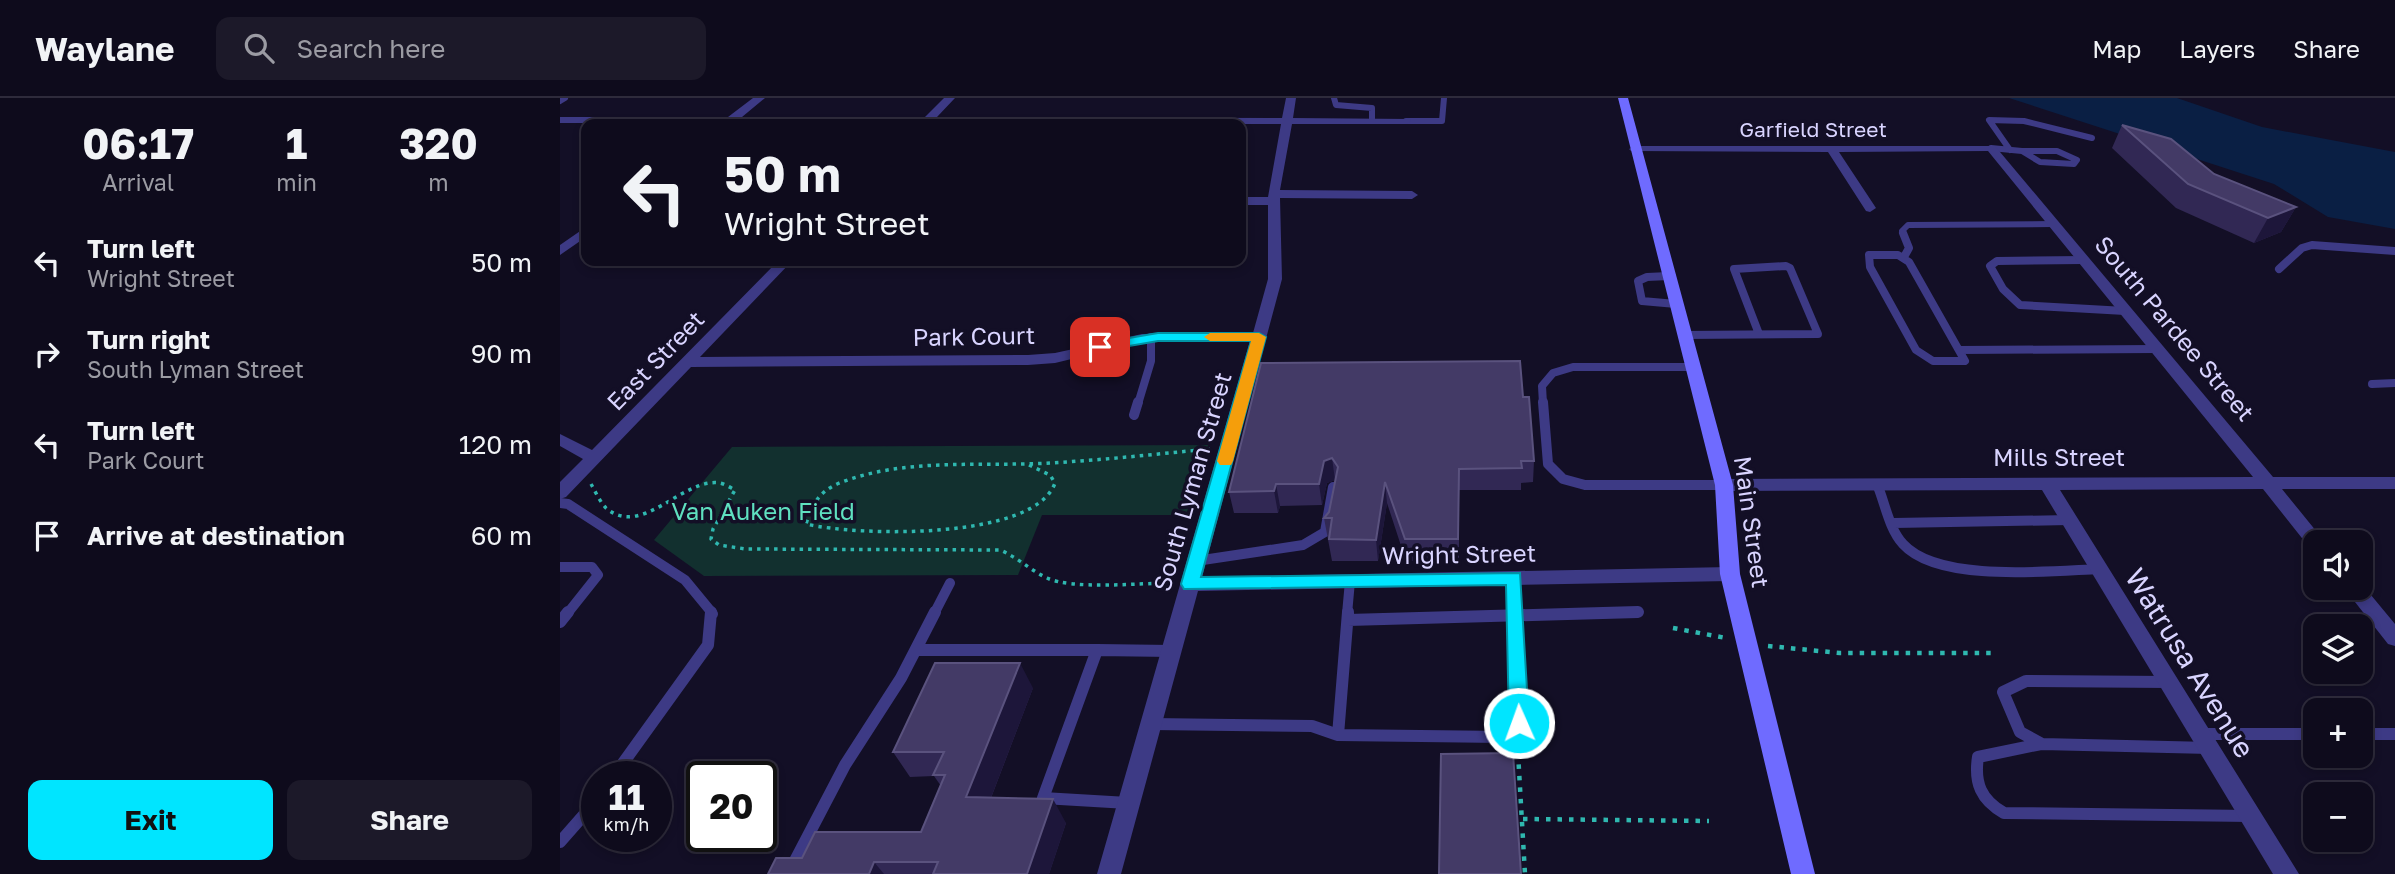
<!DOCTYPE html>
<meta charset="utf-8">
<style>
body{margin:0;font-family:"Golos Text",sans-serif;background:#1c1929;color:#f1f3f6;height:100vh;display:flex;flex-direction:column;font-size:26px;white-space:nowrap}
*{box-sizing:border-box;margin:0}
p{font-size:23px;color:#9b9ba3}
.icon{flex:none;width:38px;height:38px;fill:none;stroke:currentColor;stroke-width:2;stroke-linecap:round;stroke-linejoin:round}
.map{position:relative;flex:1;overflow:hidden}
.panel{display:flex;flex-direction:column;background:#0e0b1c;width:560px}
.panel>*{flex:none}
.top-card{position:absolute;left:21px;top:21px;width:665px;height:147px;border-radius:14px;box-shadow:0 4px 10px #0003,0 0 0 2px #2e2b3b;background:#0e0b1c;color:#f1f3f6;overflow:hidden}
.buttons{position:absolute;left:1743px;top:432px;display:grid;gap:14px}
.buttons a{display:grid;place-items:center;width:70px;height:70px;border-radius:14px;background:#0e0b1c;box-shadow:0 4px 10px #0003,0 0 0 2px #2e2b3b;font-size:35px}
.speed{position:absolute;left:21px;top:663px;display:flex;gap:14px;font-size:35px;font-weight:700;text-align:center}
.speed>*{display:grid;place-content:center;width:91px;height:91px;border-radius:50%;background:#0e0b1c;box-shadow:0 4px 10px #0003,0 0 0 2px #2e2b3b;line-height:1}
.speed small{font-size:18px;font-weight:400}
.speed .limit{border:4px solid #111;border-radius:10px;background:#fff;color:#111}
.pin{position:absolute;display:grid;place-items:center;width:60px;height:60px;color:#fff;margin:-30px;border-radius:14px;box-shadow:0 4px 10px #0006}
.me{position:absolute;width:77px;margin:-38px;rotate:358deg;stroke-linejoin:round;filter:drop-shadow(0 0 5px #0008)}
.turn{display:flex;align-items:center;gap:24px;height:147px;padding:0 28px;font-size:32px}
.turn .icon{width:91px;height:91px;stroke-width:2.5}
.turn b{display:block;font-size:49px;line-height:60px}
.eta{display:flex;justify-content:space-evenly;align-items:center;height:119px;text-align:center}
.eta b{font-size:42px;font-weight:700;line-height:49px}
.action{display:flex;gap:14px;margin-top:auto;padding:14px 28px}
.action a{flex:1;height:80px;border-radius:14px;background:#00e5ff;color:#111;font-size:28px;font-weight:700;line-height:80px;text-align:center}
.action a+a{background:#1c1929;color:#f1f3f6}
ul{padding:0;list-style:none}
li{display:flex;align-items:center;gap:21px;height:91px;padding:0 28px}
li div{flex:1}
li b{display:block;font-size:26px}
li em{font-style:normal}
header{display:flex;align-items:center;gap:42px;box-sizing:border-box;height:98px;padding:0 35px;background:#0e0b1c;border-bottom:2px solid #2e2b3b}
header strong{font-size:33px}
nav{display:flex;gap:38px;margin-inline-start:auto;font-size:24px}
.search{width:490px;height:63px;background:#1c1929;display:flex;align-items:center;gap:18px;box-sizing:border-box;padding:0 24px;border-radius:14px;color:#9b9ba3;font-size:26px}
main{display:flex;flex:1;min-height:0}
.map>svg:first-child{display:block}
.green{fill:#12302f}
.water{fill:#0a1f44}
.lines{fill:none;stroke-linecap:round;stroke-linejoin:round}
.path-far1{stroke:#2fb8b0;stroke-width:3.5;stroke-dasharray:3.5 5;stroke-linecap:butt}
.path{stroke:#2fb8b0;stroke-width:4.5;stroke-dasharray:4.5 7;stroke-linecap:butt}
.service-far3{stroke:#3d3a85;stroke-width:6}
.service-far2{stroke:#3d3a85;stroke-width:8}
.service-far1{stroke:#3d3a85;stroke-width:10}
.service{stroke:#3d3a85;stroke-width:12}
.minor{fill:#3d3a85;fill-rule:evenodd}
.secondary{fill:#6f6bff;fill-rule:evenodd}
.wall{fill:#312854}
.shaded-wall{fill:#1d163a}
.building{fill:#433a66;stroke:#5a527e;stroke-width:2}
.route{fill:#00e5ff;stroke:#0095a6;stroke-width:2}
.slow{fill:#f59e0b}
.labels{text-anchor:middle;stroke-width:7;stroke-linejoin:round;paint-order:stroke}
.far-street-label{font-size:21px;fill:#d9d4ff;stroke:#130f26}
.street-label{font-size:24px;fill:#d9d4ff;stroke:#130f26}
.park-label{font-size:24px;fill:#5fe0c0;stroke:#130f26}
.near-street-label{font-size:28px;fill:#d9d4ff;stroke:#130f26}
</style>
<header>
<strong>Waylane</strong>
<div class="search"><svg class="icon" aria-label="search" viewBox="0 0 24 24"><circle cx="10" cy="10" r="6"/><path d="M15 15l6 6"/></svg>Search here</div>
<nav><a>Map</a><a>Layers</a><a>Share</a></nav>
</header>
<main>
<section class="panel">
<div class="eta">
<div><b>06:17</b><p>Arrival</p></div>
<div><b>1</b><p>min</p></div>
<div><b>320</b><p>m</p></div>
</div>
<ul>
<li><svg class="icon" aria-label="left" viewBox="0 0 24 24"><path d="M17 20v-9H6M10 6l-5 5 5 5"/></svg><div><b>Turn left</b><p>Wright Street</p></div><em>50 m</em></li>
<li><svg class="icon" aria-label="right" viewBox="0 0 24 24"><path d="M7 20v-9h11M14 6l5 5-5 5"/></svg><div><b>Turn right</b><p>South Lyman Street</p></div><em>90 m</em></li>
<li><svg class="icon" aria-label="left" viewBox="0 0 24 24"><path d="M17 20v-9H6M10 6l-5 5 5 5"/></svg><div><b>Turn left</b><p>Park Court</p></div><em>120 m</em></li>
<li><svg class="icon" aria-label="arrive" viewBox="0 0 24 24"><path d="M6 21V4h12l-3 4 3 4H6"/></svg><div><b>Arrive at destination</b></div><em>60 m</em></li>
</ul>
<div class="action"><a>Exit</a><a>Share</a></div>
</section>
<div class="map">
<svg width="1835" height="776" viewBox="0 0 1835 776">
<rect width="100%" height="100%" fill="#130f26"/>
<path class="green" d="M648,347L631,417H482L458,477L144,478L94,442L172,349Z"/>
<path class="water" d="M1449,0H1617L1702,29L1835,54V131L1768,119L1714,86Z"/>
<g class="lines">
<path class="path-far1" d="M469,367L490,377L495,385C474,443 296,438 246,426C252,407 258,395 277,386C343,359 421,369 490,365C543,362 597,356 650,351
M31,386C35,393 40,404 46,410C82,441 123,379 160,385C165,386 171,390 175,392L153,431L151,441L159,447L186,451L440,452C457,459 470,472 487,480C512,492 580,485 611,485"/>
<path class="path" d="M1113,530L1166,540
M1208,548L1280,555H1431
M958,655L965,776
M963,721L1149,723"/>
<path class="service-far3" d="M774,0L776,7L812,10V23
M0,3L5,0
M846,23H882L884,0
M1431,50L1462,53
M1450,52L1429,22L1464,23L1532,40
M1462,53H1497L1517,62L1514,66L1480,64Z
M1344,137L1342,133L1348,127L1493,126"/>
<path class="service-far2" d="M1343,135L1349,150L1344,159
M1309,157H1338L1349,164L1405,263H1373L1356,252L1310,169Z
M1523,162L1437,163L1430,168L1443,191L1460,207L1565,213
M1719,171L1742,150L1752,147L1835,153
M1109,178L1087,179L1078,183L1082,203L1116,206
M1124,237L1258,236L1230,170L1226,168L1174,171L1199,236
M1399,252L1596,251
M1812,286L1835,285
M578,306L591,263V239
M983,306L982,288L993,275L1013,269H1133"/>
<path class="service-far1" d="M983,304L988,366L1003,381L1025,387H1164
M574,317L578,304
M1317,386C1325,405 1329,431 1343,446C1378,485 1490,473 1539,471
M0,405L8,406L125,482L153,516
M1334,425L1509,422
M636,463L743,447L765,434L773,389
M0,469H32L38,477L7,516
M954,480L955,516
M374,516L390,485
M787,516L790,483
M1019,516L1078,514"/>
<path class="service" d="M788,522L1078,514
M0,524L8,514
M356,552H537L483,700L568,705
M537,552L612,553
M1609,584L1466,583L1443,594L1460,634L1482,646L1650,650
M591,626L752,628L778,637L943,639L954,634L959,625L955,514
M1642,636H1755
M1801,636H1835
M778,637L788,514
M1481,646L1418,659C1414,685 1421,702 1444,715L1691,718
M53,679L148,547L151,514
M0,744L37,702
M228,776L285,667L341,580L375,514"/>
<path class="minor" d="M193,0H205L182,19H365L384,0H395L377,19L722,20L726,0H736L733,20L850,21L851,23L846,26H732L720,92L852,93L858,97L852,101L720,100L722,181L642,479L1170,469L1177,471L1180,476L1177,481L1170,483L638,493L561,776H537L690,243L582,244L495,265L468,267L131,269L6,399L0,401V384L23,361L0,348V336L32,352L218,163H232L140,259L468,257L495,255L582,236L693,235L708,181V107H681V99H708L721,26L0,25V19H168Z
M1075,48H1435L1713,379H1835V391H1722L1765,444H1755V450L1749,449L1703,391L1500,392L1739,776H1713L1482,392L1164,393L1155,387L1164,381L1693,379L1428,53L1279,54L1316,110L1310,114L1306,113L1268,54L1071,53L1069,51Z
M26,129V139L0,157V147Z
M1801,485L1835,526V548L1828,546L1784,490H1801Z"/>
<path class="secondary" d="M1058,0H1068L1173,387L1180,476L1255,776H1231L1160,476L1155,387Z"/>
</g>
<path class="wall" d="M1562,27L1654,76L1736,109L1721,134L1694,145L1616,110L1552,50Z
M963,299L974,363L973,384L961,385V392H899V462L846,463L827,405L818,463H772L764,420L769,414L775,382L767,385L762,407L720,408L718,415H674L669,394Z
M473,590L431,700L506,725L489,776H208L242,760L361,734L381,688L374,678L350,679L333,654Z"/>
<path class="shaded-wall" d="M1736,109L1721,134L1694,145L1708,120Z
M772,360L775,382L767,385L762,407L759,386L764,363Z
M825,384L827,405L818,463L816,442Z
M716,386L720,408L718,415L714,393Z
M460,565L473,590L422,723L406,699Z
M493,701L506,725L489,776H467Z
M314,764L324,776H309Z"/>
<path class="building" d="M1562,27L1611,41L1654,76L1736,109L1708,120L1628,86Z
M960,263L963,299H969L974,363H961L962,370L899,371L898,441H845L825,384L816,442L769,441L772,420H764L769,414L778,369L772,360L764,363L759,386H716L714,393L669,394L701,265Z
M375,565H460L406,699L493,701L467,776H373L378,764H314L309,776H208L216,760H242L255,734H361L385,677H373L384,654H333Z
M953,655L961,776H879L881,656Z"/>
<path class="route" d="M598,235H699L706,239L641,479L960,475L969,625L966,631L959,633L952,631L949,625L946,487L624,491L621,486L691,243H598L540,253L533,249L540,245Z"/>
<path class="slow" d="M699,235L706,239L673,363L671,367H660L657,363L691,243H650L644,239L650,235Z"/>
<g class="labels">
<g class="far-street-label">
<text x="1253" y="39">Garfield Street</text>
</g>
<g class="street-label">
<text transform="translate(1614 231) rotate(50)" y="8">South Pardee Street</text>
<text transform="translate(414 239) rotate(-1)" y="8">Park Court</text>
<text transform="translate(96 263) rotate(-46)" y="8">East Street</text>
<text x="1499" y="368">Mills Street</text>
<text transform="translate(633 384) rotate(-74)" y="8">South Lyman Street</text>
<text transform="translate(1191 424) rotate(82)" y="8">Main Street</text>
<text transform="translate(899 457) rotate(-1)" y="8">Wright Street</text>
</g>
<g class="park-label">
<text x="203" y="422">Van Auken Field</text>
</g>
<g class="near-street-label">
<text transform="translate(1630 565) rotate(58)" y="10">Watrusa Avenue</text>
</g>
</g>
</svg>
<div class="buttons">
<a><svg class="icon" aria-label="sound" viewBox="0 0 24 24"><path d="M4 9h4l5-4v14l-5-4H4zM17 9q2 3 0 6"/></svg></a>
<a><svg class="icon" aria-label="layers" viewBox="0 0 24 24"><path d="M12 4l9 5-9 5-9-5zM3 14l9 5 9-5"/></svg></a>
<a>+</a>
<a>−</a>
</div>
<div class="speed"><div>11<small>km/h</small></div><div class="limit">20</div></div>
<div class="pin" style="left:540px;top:249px;background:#d93025"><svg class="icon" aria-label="arrive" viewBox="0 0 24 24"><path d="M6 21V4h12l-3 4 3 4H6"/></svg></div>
<svg class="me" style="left:959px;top:625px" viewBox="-20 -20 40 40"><circle r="17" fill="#00e5ff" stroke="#fff" stroke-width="3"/><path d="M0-11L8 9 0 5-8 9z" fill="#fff"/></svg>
<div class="top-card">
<div class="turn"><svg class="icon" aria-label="left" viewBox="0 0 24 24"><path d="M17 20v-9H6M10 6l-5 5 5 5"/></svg><div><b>50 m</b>Wright Street</div></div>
</div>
</div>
</main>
